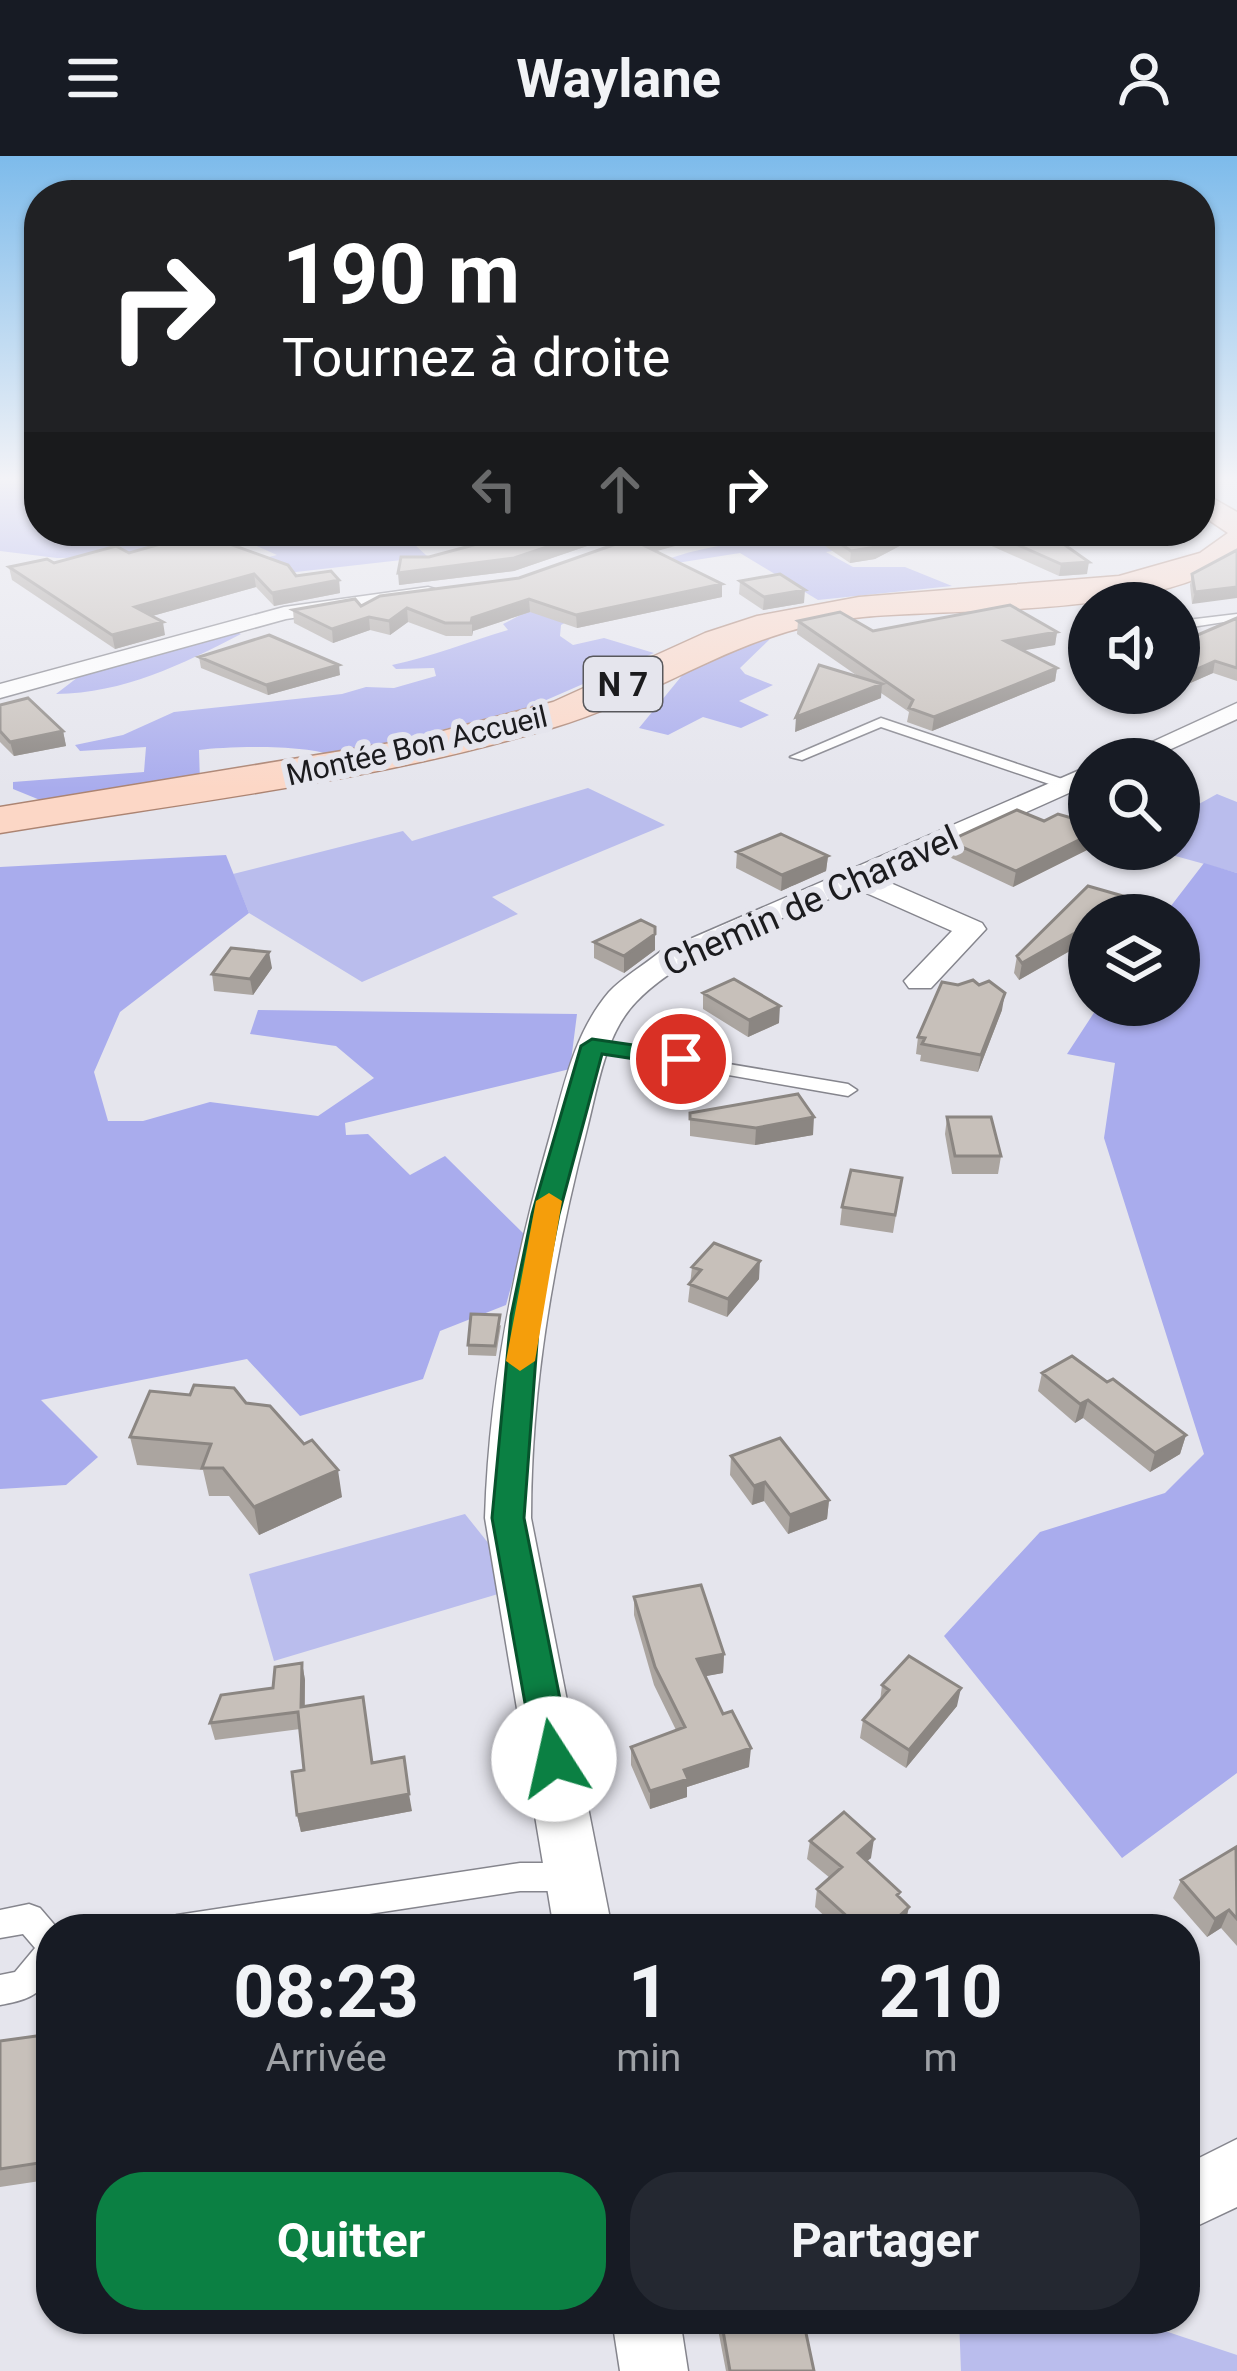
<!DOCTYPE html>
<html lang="fr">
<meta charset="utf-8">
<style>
body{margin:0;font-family:Roboto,sans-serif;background:#242831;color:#f1f3f6;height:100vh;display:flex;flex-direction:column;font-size:45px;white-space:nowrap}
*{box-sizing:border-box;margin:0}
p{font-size:39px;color:#9ea1a6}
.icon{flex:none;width:66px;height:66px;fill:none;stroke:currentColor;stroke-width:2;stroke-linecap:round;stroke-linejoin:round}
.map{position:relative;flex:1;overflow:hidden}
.drawer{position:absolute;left:36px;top:1758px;width:1164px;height:420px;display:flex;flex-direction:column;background:#171b24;border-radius:48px;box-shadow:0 3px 9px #0004}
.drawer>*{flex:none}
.top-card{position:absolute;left:24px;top:24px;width:1191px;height:366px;border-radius:48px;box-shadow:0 3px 9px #0004;background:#202124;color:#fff;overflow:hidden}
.controls{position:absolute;left:1068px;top:426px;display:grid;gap:24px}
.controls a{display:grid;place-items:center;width:132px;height:132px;border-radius:50%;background:#171b24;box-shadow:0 3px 9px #0004;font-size:60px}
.pin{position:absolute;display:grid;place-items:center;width:102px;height:102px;color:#fff;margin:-51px;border:6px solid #fff;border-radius:50%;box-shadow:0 3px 12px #0007}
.me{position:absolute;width:132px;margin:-66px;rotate:350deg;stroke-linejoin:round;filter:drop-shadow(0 0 9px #0008)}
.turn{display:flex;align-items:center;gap:42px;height:252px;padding:0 60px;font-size:54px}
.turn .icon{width:156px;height:156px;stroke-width:2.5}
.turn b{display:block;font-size:84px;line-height:102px}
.lanes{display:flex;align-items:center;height:114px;padding:0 60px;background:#0003;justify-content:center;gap:60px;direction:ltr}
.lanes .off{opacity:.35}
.eta{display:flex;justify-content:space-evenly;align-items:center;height:204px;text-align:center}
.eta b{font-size:72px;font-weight:700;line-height:84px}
.primary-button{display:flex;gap:24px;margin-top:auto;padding:24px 60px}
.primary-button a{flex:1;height:138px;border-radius:48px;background:#0b8043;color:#fff;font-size:48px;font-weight:700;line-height:138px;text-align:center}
.primary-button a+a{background:#242831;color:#f1f3f6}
header{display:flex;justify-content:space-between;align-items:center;height:156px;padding:0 60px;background:#171b24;font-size:54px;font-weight:700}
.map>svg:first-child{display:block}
.green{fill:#babded}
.forest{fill:#a9aced}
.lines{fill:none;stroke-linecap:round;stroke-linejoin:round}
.service-casing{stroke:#85858d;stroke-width:3}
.minor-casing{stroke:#85858d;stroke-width:3}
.primary-casing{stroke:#ac8472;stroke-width:3}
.service{fill:#fff;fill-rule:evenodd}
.minor{fill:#fff;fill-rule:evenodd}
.primary{fill:#fcd7c6;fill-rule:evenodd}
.wall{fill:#aba5a0}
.shaded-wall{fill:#8b8682}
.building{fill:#c7c0ba;stroke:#8b8682;stroke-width:3}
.route{fill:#0b8043;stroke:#07532c;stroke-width:3}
.slow{fill:#f59e0b}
.labels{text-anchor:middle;stroke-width:12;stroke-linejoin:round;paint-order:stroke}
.far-street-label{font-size:30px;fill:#1b1b1e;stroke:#e5e5ed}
.shield{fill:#e5e5ed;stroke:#58585c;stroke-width:3}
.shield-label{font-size:33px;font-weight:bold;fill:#1b1b1e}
.street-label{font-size:36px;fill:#1b1b1e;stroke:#e5e5ed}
</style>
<header><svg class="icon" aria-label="menu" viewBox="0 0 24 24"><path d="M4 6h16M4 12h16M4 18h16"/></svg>Waylane<svg class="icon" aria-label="person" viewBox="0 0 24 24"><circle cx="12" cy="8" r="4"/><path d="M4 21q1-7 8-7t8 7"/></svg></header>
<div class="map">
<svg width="1237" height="2215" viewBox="0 0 1237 2215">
<rect width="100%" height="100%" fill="#e5e5ed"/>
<path class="green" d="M588,632L665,669L492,741L518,758L362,826L249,757L233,718L403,675L412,685Z
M1217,638L1237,646V717L1150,693H1179V659Z
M465,1358L493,1393L498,1438L274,1505L249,1418Z
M959,2163H1129L1237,2199V2215H961Z"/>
<path class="forest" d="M0,323H39V375H400L428,401L207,426L193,419L277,399L228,377L109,401L57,402L0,395Z
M850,377L874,388L826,396L853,411H905L952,430L818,444L740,397L645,412C710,383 780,383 850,377Z
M559,439L599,448L561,469L560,480L573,489L604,482L654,497L528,552L335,601C311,588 227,590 199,594L200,627L58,644H40L13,633V626L144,616L146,591L80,595L75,589L123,579L174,556L342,538L366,531L394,532L436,520L434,512L396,513L392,509C433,500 468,486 508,474L503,468Z
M232,474L241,478C181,509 124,537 56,538L82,518Z
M773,480L740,512L745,518L773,529L739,545L769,559L741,572L703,561L668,579L639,572L689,511Z
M226,699L249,757L120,856L94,916L108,965H143L210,946L318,960L374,922L336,890L250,878L258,854L577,858L570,913L345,967L346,979L368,978L410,1019L445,1000L525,1079L506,1149L440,1175L423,1223L300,1260L247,1203L41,1244L98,1301L66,1329L0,1333V711Z
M1204,707L1237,717V1617L1122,1702L944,1480L1040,1376L1165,1337L1204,1298L1104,982L1115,907L1067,898L1099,849H1179V759H1164Z"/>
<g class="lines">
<g class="service-casing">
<path id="service" d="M1237,458V464L1179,473V465Z
M881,562L1071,626L1073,629L1061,632L881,571L802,604L790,601Z
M592,885L848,928L857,934L848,940L586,894V886Z
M520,1707H574L585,1711L589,1721L585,1731L574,1735H520L271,1773H162L166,1763L177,1759Z
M29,1748L40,1752L58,1773H51C51,1822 54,1840 0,1849V1819L15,1816L35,1792L23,1778L0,1782V1754Z"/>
</g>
<g class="minor-casing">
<path id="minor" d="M428,431L435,433V441L286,463L0,542V528L284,451Z
M1237,547V563L1149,603H1115Z
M1089,610V628L879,722L982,767L986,773L931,832H909L904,825L952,775L855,732C788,762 687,792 636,846C605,878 598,930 587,973C554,1101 531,1229 531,1362L612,1773H554L485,1362C489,1231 514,1105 550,980C564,930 574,877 609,836C623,821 644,809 660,796Z
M1237,1983V2051L1199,2069L1185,2063V2009Z
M612,2163H680L688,2215H620Z"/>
</g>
<g class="primary-casing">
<path id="primary" d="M1200,335L1237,356V400C1163,461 959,452 863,461C738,473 668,537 555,571C375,626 186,646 0,677V651L409,584L553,546L705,477L757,460L859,441L1119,420L1200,397L1228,377L1200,358Z"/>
</g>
<use href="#service" class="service"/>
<use href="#minor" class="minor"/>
<use href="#primary" class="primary"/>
</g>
<path class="wall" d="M488,375H631L514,415L399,429L429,401L496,383Z
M653,375H729L655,395L722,428V441L577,472L530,456L473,475L472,480H446L408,466L390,479L370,474L333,487L294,467L293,454L361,450L519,422Z
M803,375H916L911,384L875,403L850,407Z
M958,375H1045L1087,418L1059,420Z
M1237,394L1192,448L1190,429L1192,418Z
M129,397L296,420L339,424L340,437L274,450L256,431L152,460L165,479L115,493L12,424L9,411Z
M740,425L804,447L763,454L739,438Z
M1237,462V525L1213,517L1179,532V487Z
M798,465L873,475L1057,476L1055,489L1023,494L1057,512L1055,525L932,575L907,566L909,556L881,537V542L795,576L859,521L797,478Z
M199,501L340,519L268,539L201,512Z
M1098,537H1169L1138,551Z
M0,549L63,575L66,590L14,600L0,586Z
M1044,665L1089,667V693L1013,731L947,700L949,685Z
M737,696L828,700L826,715L781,735L736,712Z
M1088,730L1123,740L1119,756L1117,759H1089V784L1019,824L1014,817L1017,800Z
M594,786L655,794L624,817L594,802Z
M272,812L253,839L214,835L212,818Z
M703,837L779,867L748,881L703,853Z
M1002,854L978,916L920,905L921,899L916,898L918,881Z
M690,957L813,979L755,989L690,980Z
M947,961L1001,1000L998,1018H952L945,978Z
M902,1022L893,1077L840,1069L842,1051Z
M692,1111L759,1123L727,1161L688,1146Z
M501,1169L496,1200L468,1199V1189Z
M1042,1217L1107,1226L1186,1279L1180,1298L1150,1316L1083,1262L1075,1267L1038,1235Z
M190,1239L246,1247L342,1341L259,1379L229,1340H209L203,1314L137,1309L130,1281Z
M731,1300L829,1344L827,1363L788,1378L764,1345L752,1349L730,1319Z
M634,1441L724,1498L723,1517L705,1520L749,1611L687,1631V1641L650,1653L631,1609V1591L676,1574L654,1529L634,1459Z
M302,1507L305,1524V1550L372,1607L412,1655L301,1676L297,1659L304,1614L300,1573L215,1584L210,1567L273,1532Z
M882,1529L957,1550L906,1612L860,1582L863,1564L880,1545Z
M810,1685L871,1702L867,1705L900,1736L899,1741L905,1769L901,1773H838L815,1751L817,1733L830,1722L807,1703Z
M1237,1692V1790L1221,1772L1207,1781L1173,1742L1181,1724Z
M51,1878V1988L47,2024L0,2031V1885Z
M716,2163H803L814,2215H726Z"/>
<path class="shaded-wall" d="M595,375H631L514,415L399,429L398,417Z
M685,375H729L639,400V387Z
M907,375H916L911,384L875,403L850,407L851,395Z
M1089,406L1087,418L1059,420L1061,408Z
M254,418L256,431L138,464L135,451Z
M339,424L340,437L274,450L272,437Z
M722,428V441L577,472L576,459Z
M1237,431V442L1192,448L1195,436Z
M805,434L804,447L763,454L764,441Z
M529,443L530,456L473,475L472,480V462Z
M407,452L408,466L390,479L389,465Z
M369,461L370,474L333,487L332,473Z
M163,466L165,479L115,493L112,479Z
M1057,476L1055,489L1003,498L1005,485Z
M1215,505L1213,517L1179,532V521Z
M339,509L340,519L268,539L266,529Z
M1057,512L1055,525L932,575L934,561Z
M882,528L881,542L795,576L796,561Z
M1145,537H1169L1138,551L1141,539Z
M63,575L66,590L14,600L10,586Z
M1089,679V693L1013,731L1016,715Z
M828,700L826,715L781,735L782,719Z
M1123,740L1119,756L1117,759H1102Z
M1089,769V784L1019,824L1022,807Z
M655,778V794L624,817V800Z
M269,796L272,812L253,839L250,823Z
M1005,837L1002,854L978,916L981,899Z
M780,850L779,867L748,881L749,864Z
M814,961L813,979L755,989L756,972Z
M760,1105L759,1123L727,1161L728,1143Z
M1088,1244L1083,1262L1075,1267L1080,1248Z
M1186,1279L1180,1298L1150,1316L1155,1297Z
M338,1314L342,1341L259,1379L254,1351Z
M765,1326L764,1345L752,1349L754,1330Z
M829,1344L827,1363L788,1378L790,1359Z
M724,1498L723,1517L696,1522L697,1503Z
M302,1507L305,1524L304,1568L301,1551Z
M961,1532L957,1550L906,1612L909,1594Z
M751,1592L749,1611L687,1631V1641L650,1653V1635L684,1614Z
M409,1638L412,1655L301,1676L297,1659Z
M874,1683L871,1702L855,1715L858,1697Z
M909,1751L905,1769L901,1773H885Z
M1229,1754L1221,1772L1207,1781L1215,1763Z
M51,1899V1988L47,2024L39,2007Z"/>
<path class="building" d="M501,375H595L514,402L398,417L401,401H429L507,380Z
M653,375H685L639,387L722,428L576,459L529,443L472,462L471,467H445L407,452L389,465L369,461L332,473L293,454L355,443L361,450L380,440L519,422Z
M822,375H907L876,391L851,395Z
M986,375H1045L1089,406L1061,408Z
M199,377L288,409L296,420L331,415L339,424L272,437L254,418L135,451L163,466L112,479L9,411L47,403L54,407L116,390L129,397Z
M1237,394V431L1195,436L1192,418Z
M780,418L805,434L764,441L740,425Z
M1010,449L1057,476L1005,485L1057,512L934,561L909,552L913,544L798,465L840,456L873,475Z
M1237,462V512L1215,505L1179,521V487Z
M269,479L339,509L266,529L199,501Z
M819,509L882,528L796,561Z
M28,542L63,575L10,586L0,575V549Z
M1017,654L1044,665L1058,658L1089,667V679L1016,715L949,685Z
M781,678L828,700L782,719L737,696Z
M1088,730L1123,740L1102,759H1089V769L1022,807L1017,800Z
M641,764L655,771V778L624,800L594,786Z
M231,792L269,796L250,823L212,818Z
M734,823L780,850L749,864L703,837Z
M973,824L979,829L989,825L1005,837L981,899L922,888L925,882L918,881L942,826L958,829Z
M798,938L814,961L756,972L690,963V957Z
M947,961H991L1001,1000H955Z
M851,1014L902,1022L895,1059L842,1051Z
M714,1087L760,1105L728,1143L689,1128L701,1114L692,1111Z
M471,1158L500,1159L495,1190L468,1189Z
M1072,1200L1107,1226L1113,1223L1186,1279L1155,1297L1088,1244L1080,1248L1042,1217Z
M194,1229L234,1232L246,1247L270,1250L304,1288L312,1284L338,1314L254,1351L223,1312H202L211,1288L130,1281L150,1235L190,1239Z
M780,1282L829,1344L790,1359L765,1326L754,1330L731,1300Z
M701,1429L724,1498L697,1503L723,1558L732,1555L751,1592L684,1614L688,1623L650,1635L631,1591L685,1571L655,1511L634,1441Z
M909,1500L961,1532L909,1594L863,1564L889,1534L882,1529Z
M302,1507L301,1551L363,1541L372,1607L404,1601L409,1638L297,1659L292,1616L304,1614L298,1556L210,1567L221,1539L273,1532L275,1511Z
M844,1656L874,1683L858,1697L900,1736L897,1739L909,1751L885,1773H840L851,1764L817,1733L842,1711L810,1685Z
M1236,1691L1237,1763L1229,1754L1215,1763L1181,1724Z
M503,1761L505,1773H434Z
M51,1878V1899L39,2007L0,2013V1885Z
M721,2163H803L814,2215H730Z"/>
<linearGradient id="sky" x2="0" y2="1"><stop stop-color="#7dbbeb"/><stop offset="0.51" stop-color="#f3f3f7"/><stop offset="1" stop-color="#f3f3f7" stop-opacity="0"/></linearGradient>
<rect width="1237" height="633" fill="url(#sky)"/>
<path class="route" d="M592,883L681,896L692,903L681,910L602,898L559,1058L539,1160L524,1362L572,1603L566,1614L554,1618L541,1614L535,1603L492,1362L511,1160L532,1058L581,890Z"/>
<path class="slow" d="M549,1037L562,1045L535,1205L520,1215L506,1205L536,1045Z"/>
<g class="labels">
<g class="far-street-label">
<text transform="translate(417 590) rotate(-13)" y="10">Montée Bon Accueil</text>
</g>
<rect class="shield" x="584" y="501" width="78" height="54" rx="9"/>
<g class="shield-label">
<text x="623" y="540">N 7</text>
</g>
<g class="street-label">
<text transform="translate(810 744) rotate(-24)" y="13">Chemin de Charavel</text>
</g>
</g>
</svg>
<div class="controls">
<a><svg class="icon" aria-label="sound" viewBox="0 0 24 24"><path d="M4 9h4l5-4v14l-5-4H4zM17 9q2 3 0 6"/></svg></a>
<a><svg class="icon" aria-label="search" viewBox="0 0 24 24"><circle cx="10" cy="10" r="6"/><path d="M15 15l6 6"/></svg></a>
<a><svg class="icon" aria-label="layers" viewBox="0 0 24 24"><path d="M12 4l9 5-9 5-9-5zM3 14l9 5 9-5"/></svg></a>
</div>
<div class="pin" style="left:681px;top:903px;background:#d93025"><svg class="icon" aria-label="arrive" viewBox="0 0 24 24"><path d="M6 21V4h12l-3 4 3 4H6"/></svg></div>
<svg class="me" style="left:554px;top:1603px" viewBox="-20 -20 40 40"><circle r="19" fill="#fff"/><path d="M0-13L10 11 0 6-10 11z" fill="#0b8043"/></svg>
<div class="top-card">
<div class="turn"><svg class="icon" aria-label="right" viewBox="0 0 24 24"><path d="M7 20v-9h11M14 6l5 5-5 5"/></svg><div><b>190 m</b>Tournez à droite</div></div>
<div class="lanes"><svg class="icon off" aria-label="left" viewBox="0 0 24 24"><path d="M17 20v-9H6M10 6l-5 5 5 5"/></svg><svg class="icon off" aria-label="ahead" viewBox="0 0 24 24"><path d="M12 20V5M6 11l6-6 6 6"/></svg><svg class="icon" aria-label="right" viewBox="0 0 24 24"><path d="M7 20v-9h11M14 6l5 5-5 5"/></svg></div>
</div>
<section class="drawer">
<div class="eta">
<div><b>08:23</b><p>Arrivée</p></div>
<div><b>1</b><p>min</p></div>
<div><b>210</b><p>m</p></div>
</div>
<div class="primary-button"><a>Quitter</a><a>Partager</a></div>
</section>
</div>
